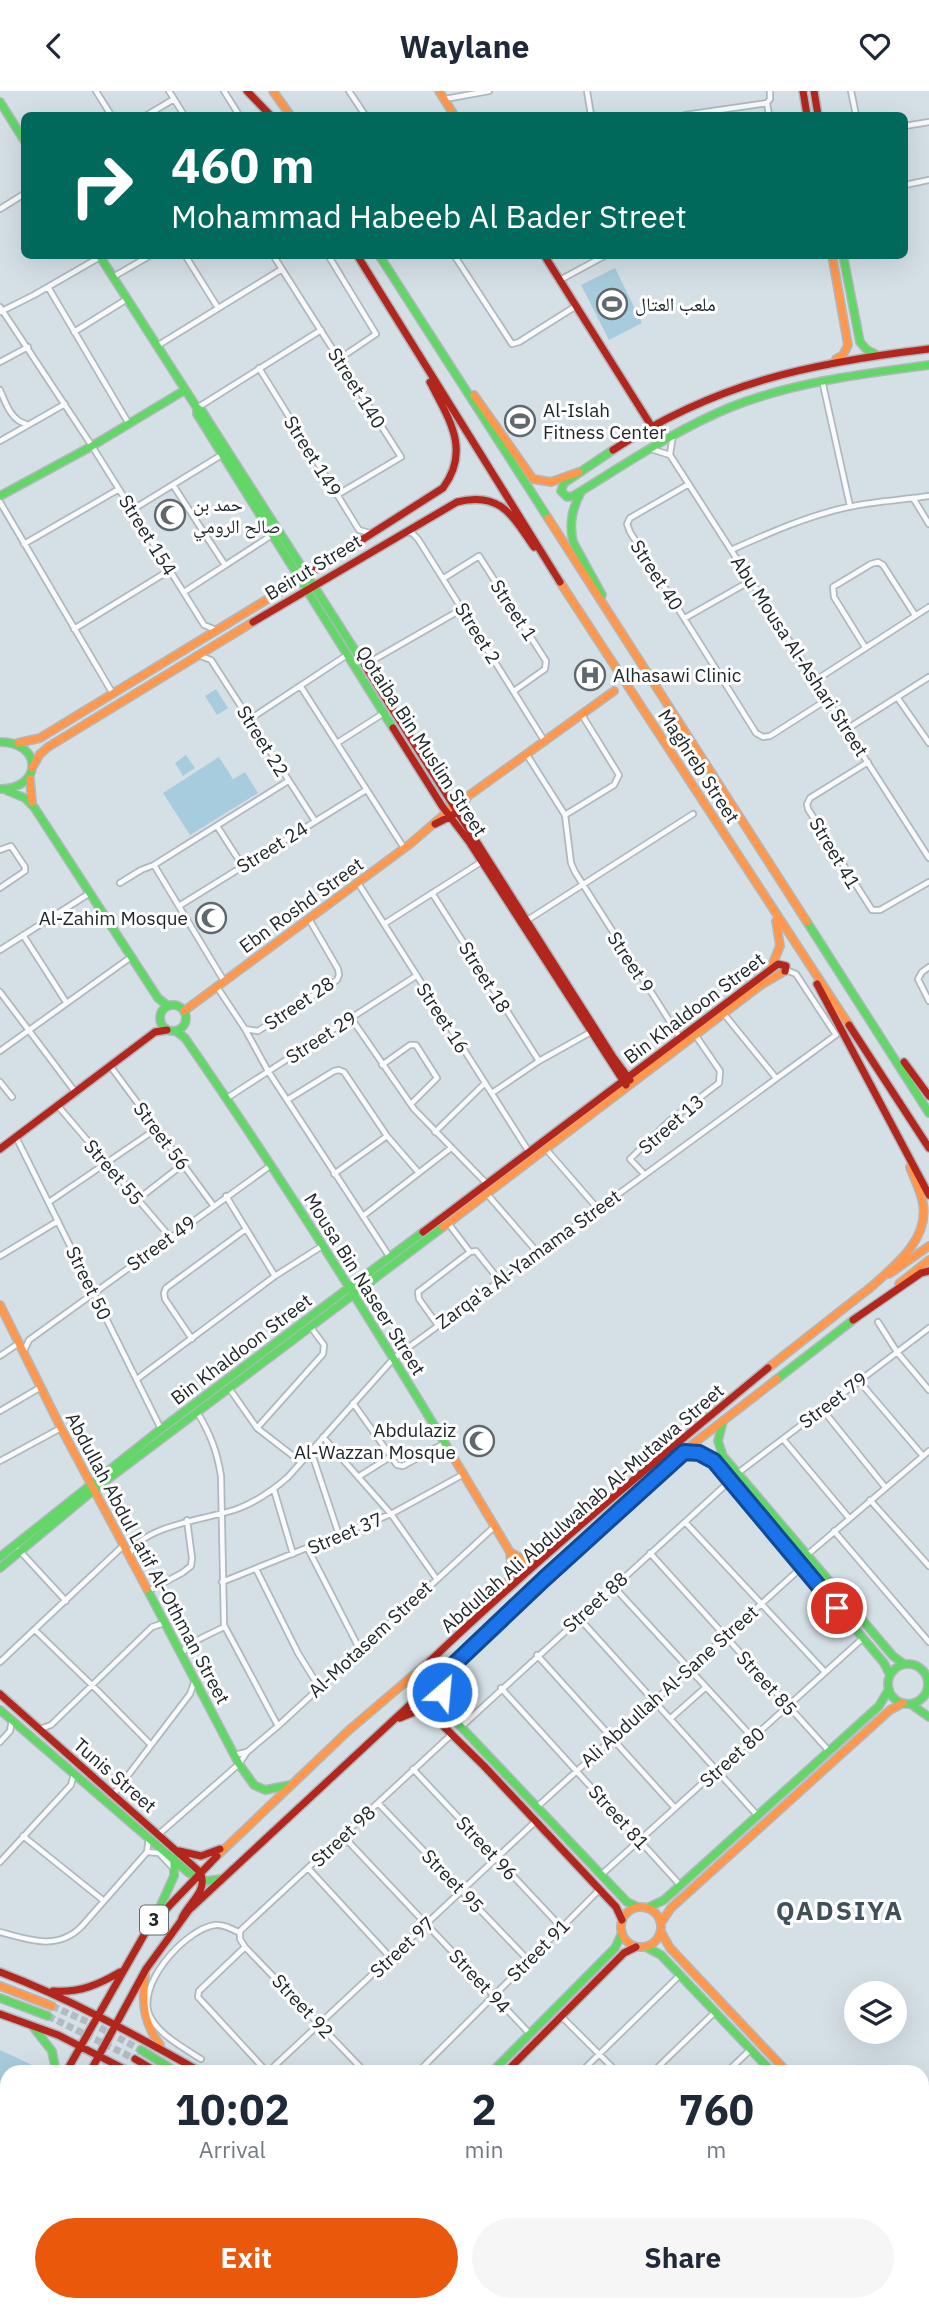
<!DOCTYPE html>
<meta charset="utf-8">
<style>
body{margin:0;font-family:"IBM Plex Sans","Noto Naskh Arabic",sans-serif;background:#f6f6f7;color:#1f2937;height:100vh;display:flex;flex-direction:column;font-size:26px;white-space:nowrap}
*{box-sizing:border-box;margin:0}
p{font-size:23px;color:#747a83}
.icon{flex:none;width:38px;height:38px;fill:none;stroke:currentColor;stroke-width:2;stroke-linecap:round;stroke-linejoin:round}
.map{position:relative;flex:1;overflow:hidden}
.details{position:absolute;left:0px;top:1974px;width:929px;height:247px;display:flex;flex-direction:column;background:#fff;border-radius:21px 21px 0 0;box-shadow:0 7px 28px #0002}
.details>*{flex:none}
.top-card{position:absolute;left:21px;top:21px;width:887px;height:147px;border-radius:10px;box-shadow:0 7px 28px #0002;background:#00695c;color:#fff;overflow:hidden}
.controls{position:absolute;left:844px;top:1890px;display:grid;gap:14px}
.controls a{display:grid;place-items:center;width:63px;height:63px;border-radius:50%;background:#fff;box-shadow:0 7px 28px #0002;font-size:35px}
.pin{position:absolute;display:grid;place-items:center;width:60px;height:60px;color:#fff;margin:-30px;border:4px solid #fff;border-radius:50%;box-shadow:0 2px 7px #0007}
.me{position:absolute;width:77px;margin:-38px;rotate:27deg;stroke-linejoin:round;filter:drop-shadow(0 0 5px #0008)}
.turn{display:flex;align-items:center;gap:24px;height:147px;padding:0 35px;font-size:32px}
.turn .icon{width:91px;height:91px;stroke-width:2.5}
.turn b{display:block;font-size:49px;line-height:60px}
.eta{display:flex;justify-content:space-evenly;align-items:center;height:119px;text-align:center}
.eta b{font-size:42px;font-weight:700;line-height:49px}
.cta{display:flex;gap:14px;margin-top:auto;padding:14px 35px}
.cta a{flex:1;height:80px;border-radius:42px;background:#ea580c;color:#fff;font-size:28px;font-weight:700;line-height:80px;text-align:center}
.cta a+a{background:#f6f6f7;color:#1f2937}
header{display:flex;justify-content:space-between;align-items:center;height:91px;padding:0 35px;background:#fff;font-size:32px;font-weight:700}
.map>svg:first-child{display:block}
.green{fill:#a7ccdd}
.lines{fill:none;stroke-linecap:round;stroke-linejoin:round}
.primary-tunnel{stroke:#b1bbc1;stroke-width:7;stroke-dasharray:7 3.5;stroke-linecap:butt}
.street-casing{stroke:#b0b8bd;stroke-width:8}
.fast-casing{stroke:#b0b8bd;stroke-width:10}
.slow-casing{stroke:#b0b8bd;stroke-width:10}
.jam-casing{stroke:#b0b8bd;stroke-width:10}
.street{stroke:#f9fafb;stroke-width:4.5}
.fast{stroke:#63d668;stroke-width:7}
.slow{stroke:#ff974d;stroke-width:7}
.jam{stroke:#b3261e;stroke-width:7}
.route-casing{stroke:#114b97;stroke-width:18}
.route{stroke:#1a73e8;stroke-width:12}
.labels{text-anchor:middle;stroke-width:6;stroke-linejoin:round;paint-order:stroke}
.shield{fill:#fff;stroke:#63686b;stroke-width:2}
.shield-label{font-size:18px;font-weight:bold;fill:#20282b}
.poi-label{font-size:19px;fill:#20282b;stroke:#fff;text-anchor:start}
.street-label{font-size:19px;fill:#20282b;stroke:#fff}
.district-label{font-size:26px;font-weight:bold;letter-spacing:2px;fill:#40515a;stroke:#fff}
</style>
<header><svg class="icon" aria-label="back" viewBox="0 0 24 24"><path d="M15 5l-7 7 7 7"/></svg>Waylane<svg class="icon" aria-label="heart" viewBox="0 0 24 24"><path d="M12 20l-8-8c-3-5 5-10 8-4 3-6 11-1 8 4z"/></svg></header>
<div class="map">
<svg width="929" height="2220" viewBox="0 0 929 2220">
<rect width="100%" height="100%" fill="#d5e0e6"/>
<path class="green" d="M615,177L642,232L609,249L581,194Z
M216,598L228,617L217,624L205,605Z
M186,664L195,677L183,685L175,672Z
M219,666L233,688L222,695L245,681L258,702L190,744L163,702Z
M0,1959L47,1981H7V2064L0,2077Z"/>
<g class="lines">
<path class="primary-tunnel" d="M52,1915L97,1935L141,1959
M48,1925L135,1968"/>
<g class="street-casing">
<path id="street" d="M96,0L111,24
M169,0L184,24
M224,0L239,24
M349,0L365,24
M587,0L591,24
M851,0L856,24
M445,8L489,0
M147,24L174,8
M685,24L767,12
M769,24L767,12L770,8V0
M905,35L929,31
M905,94L929,89
M0,118L24,103
M185,164L218,217
M273,164L401,366L337,404
M328,164L376,243L339,268
M454,164L512,253L519,251L576,215
M113,186L151,164
M560,189L606,164
M48,196L129,333
M0,216L92,355L204,534L216,539
M0,221L34,204L100,166
M74,241L127,208
M157,255L282,178
M0,271L28,256
M259,277L359,439L370,442
M822,289L850,415
M0,299C6,313 11,329 26,333
M197,317L321,239
M0,350L65,313
M651,358L670,364L929,767
M670,363L673,344
M689,393L630,427L627,433L630,441L756,642L763,646L770,645L828,608
M173,394L225,474
M913,407L929,433
M0,411L113,603
M132,419L223,363
M405,441L412,442L418,448L545,651
M24,453L119,398
M731,459C769,442 807,425 848,416C875,410 902,409 929,405
M444,487L479,465L546,570L545,578L514,600
M184,501L272,444
M685,527L752,489
M74,538L170,479
M865,556L834,506L833,496L871,473L878,471L883,474L915,524
M198,564L211,569L315,730
M363,575L462,518
M816,589L929,516
M301,596L404,757
M897,606L929,652
M250,628L347,564
M847,638L929,586
M337,652L384,622
M527,664L565,724L571,772L575,781L681,948
M868,671L810,707L807,713L808,718L872,819H880L929,791
M565,724L614,694L619,684L582,624
M217,735L242,774
M0,759L11,755L25,776V780L0,797
M154,774L224,890
M120,792L141,779L154,774L288,690
M358,792L529,1061
M432,802L539,970
M179,815L366,699
M526,830L693,723
M384,833L481,771
M23,844L66,911
M0,859L90,802
M929,876L922,881L918,888L929,910
M217,896L245,938L258,940L337,889L339,884L338,878L309,828
M0,901L76,1002
M724,923L776,987
M351,927L414,1018L487,1093
M245,938L268,980L389,1165
M0,960L131,866
M382,974L410,954H416L437,987L411,1013
M111,976L213,1114
M0,991L12,1006
M492,1002L539,970L591,941
M227,1007L416,885
M287,1009L334,980L339,979L344,981L387,1045L419,1082
M58,1015L170,1146
M435,1041L485,992
M16,1046L161,1338
M546,1058L598,1118
M334,1083L387,1045
M644,1083L630,1068L668,1031L719,992L720,980L696,945
M487,1103L538,1162
M226,1105L275,1185
M137,1109L182,1074
M49,1111L156,1038
M363,1125L451,1057
M448,1132L470,1161
M470,1161L476,1160L499,1189
M0,1165L58,1130
M878,1231L897,1261L929,1299
M437,1233L419,1208L418,1201L470,1161
M192,1248L165,1208L164,1202L166,1197L246,1138
M24,1260L29,1249L270,1075
M0,1265L19,1252
M137,1288L275,1185L322,1155
M859,1290L923,1365
M229,1297L257,1337L301,1371
M353,1312L397,1374L403,1375L445,1352
M822,1318L885,1396
M0,1320L41,1296
M197,1321C210,1342 217,1360 221,1385L224,1534L278,1635
M257,1337L323,1263L324,1254L310,1235
M323,1346L391,1423L436,1487
M783,1348L849,1427
M311,1360L339,1444
M0,1370L61,1337
M738,1382L929,1237
M358,1386L390,1366
M274,1399L293,1463
M870,1409L929,1475
M685,1431L825,1581
M834,1440L929,1551
M308,1458L360,1559
M19,1459L66,1510
M650,1462L829,1660
M129,1464C142,1434 209,1428 237,1418C256,1411 272,1400 288,1386L394,1267L836,944L796,883L786,879
M807,1464L929,1360
M256,1478L298,1562L319,1596
M222,1491L391,1423L464,1383
M613,1495L753,1647
M148,1500L182,1482L191,1475L192,1467L187,1429
M579,1527L757,1724
M35,1539L99,1601L150,1653
M182,1563L187,1554L224,1536
M537,1564L675,1717
M0,1571L124,1454
M501,1597L680,1794
M671,1627L706,1596
M462,1635L731,1389
M40,1638L51,1634L152,1536L164,1532
M0,1651L10,1640L12,1629
M234,1664L247,1661L278,1635L494,1436
M413,1678L561,1836
M113,1704L190,1603L195,1589
M378,1712L527,1868
M537,1716L802,1476
M159,1743L239,1673L247,1661
M23,1745L104,1810
M343,1745L530,1943
M147,1761L159,1762L173,1777
M0,1771L71,1694L74,1683
M308,1777L390,1866
M601,1784L862,1548
M0,1841C29,1849 58,1860 82,1835L147,1761L149,1746
M245,1856L199,1900L198,1906L267,1981
M561,1925L617,1981
M201,1968C184,1957 161,1945 151,1927C133,1896 185,1838 215,1834C224,1833 232,1838 240,1842
M268,1981L536,1730
M365,1981L245,1856L240,1848V1840L451,1644
M418,1981L600,1798
M581,1981L680,1884
M653,1981L715,1921
M727,1981L750,1959
M922,2100L929,2093
M922,2195L929,2189
M125,2214V2220
M256,2214V2220
M371,2214L380,2219
M582,2214L588,2220
M642,2214L648,2220
M917,2214L923,2220
M796,2220L802,2214"/>
</g>
<g class="fast-casing">
<path id="fast" d="M0,11L24,49
M99,164L197,317L202,320L365,575
M379,164L548,427
M843,164L860,251L867,259L875,263
M197,317V323L393,637
M613,359L564,392L561,400L567,406L573,405C624,374 675,339 731,316C794,291 862,283 929,274
M581,401C572,418 569,432 573,451L602,504
M0,405L92,355L185,299
M0,651C43,651 43,698 0,698
M8,700L25,707L34,716L158,907L168,915
M807,831L929,1022
M160 927a13 13 0 1 1 26 0a13 13 0 1 1-26 0Z
M176,940L185,947C278,1081 365,1219 449,1359
M777,1288L857,1226
M723,1330L718,1350L723,1365L893,1565L904,1573
M684,1361L699,1362L714,1370L884,1572L890,1584
M0,1466L161,1338L423,1141
M0,1477L95,1398L443,1136
M147,1498L239,1673L254,1694L265,1699L290,1694
M888 1593a20 20 0 1 1 40 0a20 20 0 1 1-40 0Z
M447,1580L442,1600L445,1619L627,1811L638,1816
M912,1614L929,1626
M0,1619L189,1782L206,1790L221,1788
M647,1817L664,1809L879,1615L889,1598
M155,1827L174,1785V1767
M646,1856L661,1864L772,1981
M0,1907L48,1925
M33,1936L52,1960L56,1981
M141,1959L177,1981
M492,1981L615,1857L622,1842
M0,2102L7,2097
M0,2115L7,2102
M922,2141L929,2148
M470,2214L479,2220
M696,2220L703,2214"/>
</g>
<g class="slow-casing">
<path id="slow" d="M273,0L290,24
M439,0L454,24
M832,164L848,254L843,264L836,268
M474,304L533,388L551,391L579,381
M548,427L807,831
M560,491L849,934
M18,652L40,647L299,489
M32,677L40,663L48,656L253,531
M30,688L32,711
M770,879L780,855L776,830
M184,920L410,753L453,716L614,600
M443,1136L761,894L785,880
M889,1183L929,1155
M899,1193L929,1169
M869,1198C893,1176 929,1150 923,1113C921,1100 914,1088 910,1076
M0,1214L61,1337L147,1498
M768,1277L871,1196
M449,1359L510,1461L512,1482L504,1501
M510,1461L524,1469L544,1465
M498,1532L693,1353L777,1288
M217,1765L348,1640L430,1570
M621 1836a20 20 0 1 1 40 0a20 20 0 1 1-40 0Z
M661,1832L671,1817L890,1619L903,1612
M661,1841L670,1857L787,1981
M145,1884C142,1912 143,1931 160,1954
M0,1895L52,1915
M922,2004L929,1998
M922,2018L929,2012
M379,2220L384,2214
M392,2220L396,2214
M710,2220L716,2214"/>
</g>
<g class="jam-casing">
<path id="jam" d="M247,0L270,24
M803,0L807,24
M814,0L818,24
M357,164L560,491
M544,164L652,336
M613,359C716,292 809,272 929,258
M299,489L443,397C471,359 449,328 430,291
M253,531L457,411C500,400 512,424 534,456
M365,575L613,966L630,989
M393,637L442,715L470,752L626,994
M435,733L453,724L466,709
M817,893L929,1104
M849,934L929,1057
M904,971L929,1005
M0,1058L155,941L167,939
M423,1141L778,873L786,875L785,880
M853,1229L921,1182L929,1180
M430,1570C538,1467 653,1372 768,1277
M0,1603L200,1781C209,1800 189,1811 182,1827
M400,1627L417,1620L432,1624L484,1675L616,1816L622,1829
M179,1760L201,1765L220,1758
M0,1881C71,1908 135,1944 201,1981
M53,1900C79,1902 98,1894 120,1881
M0,1923L58,1944L130,1981
M135,1968L157,1981
M66,1981L148,1837L217,1765
M90,1981L146,1878L189,1819L498,1532
M506,1981L624,1862L636,1856
M922,2124L929,2131
M0,2163L7,2150
M461,2214L470,2220
M498,2214L506,2220"/>
</g>
<use href="#street" class="street"/>
<use href="#fast" class="fast"/>
<use href="#slow" class="slow"/>
<use href="#jam" class="jam"/>
</g>
<g class="lines">
<g class="route-casing">
<path id="route" d="M442,1601L447,1580L544,1488L684,1361L699,1362L714,1370L837,1517"/>
</g>
<use href="#route" class="route"/>
</g>
<defs>
<g id="stadium-ring" transform="scale(1.575)"><circle r="9.5" fill="#fff" stroke="#5f686c" stroke-width="1.5"/><path d="M0-5a6.5 5 0 1 0 0 10a6.5 5 0 1 0 0-10ZM-3.5-1.8h7v3.6h-7Z" fill="#5f686c"/></g>
<g id="mosque-ring" transform="scale(1.575)"><circle r="9.5" fill="#fff" stroke="#5f686c" stroke-width="1.5"/><path d="M3.5-4.9A6 6 0 1 0 3.5 4.9A5 5 0 1 1 3.5-4.9Z" fill="#5f686c"/></g>
<g id="hospital-ring" transform="scale(1.575)"><circle r="9.5" fill="#fff" stroke="#5f686c" stroke-width="1.5"/><path d="M-5-5h3v3.5h4V-5h3V5h-3V1.5h-4V5h-3Z" fill="#5f686c"/></g>
</defs>
<g fill-rule="evenodd">
<use href="#stadium-ring" x="612" y="213"/>
<use href="#stadium-ring" x="520" y="330"/>
<use href="#mosque-ring" x="170" y="424"/>
<use href="#hospital-ring" x="590" y="584"/>
<use href="#mosque-ring" x="211" y="827"/>
<use href="#mosque-ring" x="479" y="1350"/>
</g>
<g class="labels">
<rect class="shield" x="140" y="1814.5" width="28" height="29" rx="5"/>
<g class="shield-label">
<text x="154" y="1835">3</text>
</g>
<g class="poi-label">
<text x="635" y="220">ملعب العتال</text>
<text x="543" y="326">Al-Islah<tspan x="543" dy="22">Fitness Center</tspan></text>
<text x="193" y="420">حمد بن<tspan x="193" dy="22">صالح الرومي</tspan></text>
<text x="613" y="591">Alhasawi Clinic</text>
<text x="188" y="834" text-anchor="end">Al-Zahim Mosque</text>
<text x="456" y="1346" text-anchor="end">Abdulaziz<tspan x="456" dy="22">Al-Wazzan Mosque</tspan></text>
</g>
<g class="street-label">
<text transform="translate(357 297) rotate(58)" y="7">Street 140</text>
<text transform="translate(313 365) rotate(58)" y="7">Street 149</text>
<text transform="translate(148 444) rotate(58)" y="7">Street 154</text>
<text transform="translate(313 476) rotate(-31)" y="7">Beirut Street</text>
<text transform="translate(657 484) rotate(57)" y="7">Street 40</text>
<text transform="translate(514 519) rotate(57)" y="7">Street 1</text>
<text transform="translate(478 542) rotate(58)" y="7">Street 2</text>
<text transform="translate(800 565) rotate(57)" y="7">Abu Mousa Al-Ashari Street</text>
<text transform="translate(263 650) rotate(58)" y="7">Street 22</text>
<text transform="translate(422 650) rotate(57)" y="7">Qotaiba Bin Muslim Street</text>
<text transform="translate(699 675) rotate(57)" y="7">Maghreb Street</text>
<text transform="translate(272 756) rotate(-32)" y="7">Street 24</text>
<text transform="translate(835 762) rotate(59)" y="7">Street 41</text>
<text transform="translate(301 814) rotate(-36)" y="7">Ebn Roshd Street</text>
<text transform="translate(631 871) rotate(57)" y="7">Street 9</text>
<text transform="translate(485 886) rotate(58)" y="7">Street 18</text>
<text transform="translate(299 912) rotate(-34)" y="7">Street 28</text>
<text transform="translate(694 917) rotate(-37)" y="7">Bin Khaldoon Street</text>
<text transform="translate(443 927) rotate(57)" y="7">Street 16</text>
<text transform="translate(321 946) rotate(-33)" y="7">Street 29</text>
<text transform="translate(671 1033) rotate(-41)" y="7">Street 13</text>
<text transform="translate(162 1045) rotate(53)" y="7">Street 56</text>
<text transform="translate(114 1081) rotate(49)" y="7">Street 55</text>
<text transform="translate(161 1152) rotate(-36)" y="7">Street 49</text>
<text transform="translate(528 1168) rotate(-36)" y="7">Zarqa'a Al-Yamama Street</text>
<text transform="translate(89 1192) rotate(64)" y="7">Street 50</text>
<text transform="translate(365 1193) rotate(58)" y="7">Mousa Bin Naseer Street</text>
<text transform="translate(241 1258) rotate(-37)" y="7">Bin Khaldoon Street</text>
<text transform="translate(833 1309) rotate(-37)" y="7">Street 79</text>
<text transform="translate(582 1417) rotate(-41)" y="7">Abdullah Ali Abdulwahab Al-Mutawa Street</text>
<text transform="translate(345 1442) rotate(-23)" y="7">Street 37</text>
<text transform="translate(148 1467) rotate(62)" y="7">Abdullah Abdul Latif Al-Othman Street</text>
<text transform="translate(595 1511) rotate(-42)" y="7">Street 88</text>
<text transform="translate(370 1548) rotate(-43)" y="7">Al-Motasem Street</text>
<text transform="translate(767 1592) rotate(48)" y="7">Street 85</text>
<text transform="translate(669 1595) rotate(-42)" y="7">Ali Abdullah Al-Sane Street</text>
<text transform="translate(732 1666) rotate(-42)" y="7">Street 80</text>
<text transform="translate(115 1684) rotate(41)" y="7">Tunis Street</text>
<text transform="translate(619 1726) rotate(48)" y="7">Street 81</text>
<text transform="translate(343 1745) rotate(-43)" y="7">Street 98</text>
<text transform="translate(487 1757) rotate(47)" y="7">Street 96</text>
<text transform="translate(453 1790) rotate(46)" y="7">Street 95</text>
<text transform="translate(402 1856) rotate(-43)" y="7">Street 97</text>
<text transform="translate(538 1859) rotate(-45)" y="7">Street 91</text>
<text transform="translate(480 1890) rotate(47)" y="7">Street 94</text>
<text transform="translate(303 1915) rotate(47)" y="7">Street 92</text>
</g>
<g class="district-label">
<text x="840" y="1829">QADSIYA</text>
</g>
</g>
</svg>
<div class="controls">
<a><svg class="icon" aria-label="layers" viewBox="0 0 24 24"><path d="M12 4l9 5-9 5-9-5zM3 14l9 5 9-5"/></svg></a>
</div>
<div class="pin" style="left:837px;top:1517px;background:#d93025"><svg class="icon" aria-label="arrive" viewBox="0 0 24 24"><path d="M6 21V4h12l-3 4 3 4H6"/></svg></div>
<svg class="me" style="left:442px;top:1601px" viewBox="-20 -20 40 40"><circle r="17" fill="#1a73e8" stroke="#fff" stroke-width="3"/><path d="M0-11L8 9 0 5-8 9z" fill="#fff"/></svg>
<div class="top-card">
<div class="turn"><svg class="icon" aria-label="right" viewBox="0 0 24 24"><path d="M7 20v-9h11M14 6l5 5-5 5"/></svg><div><b>460 m</b>Mohammad Habeeb Al Bader Street</div></div>
</div>
<section class="details">
<div class="eta">
<div><b>10:02</b><p>Arrival</p></div>
<div><b>2</b><p>min</p></div>
<div><b>760</b><p>m</p></div>
</div>
<div class="cta"><a>Exit</a><a>Share</a></div>
</section>
</div>
